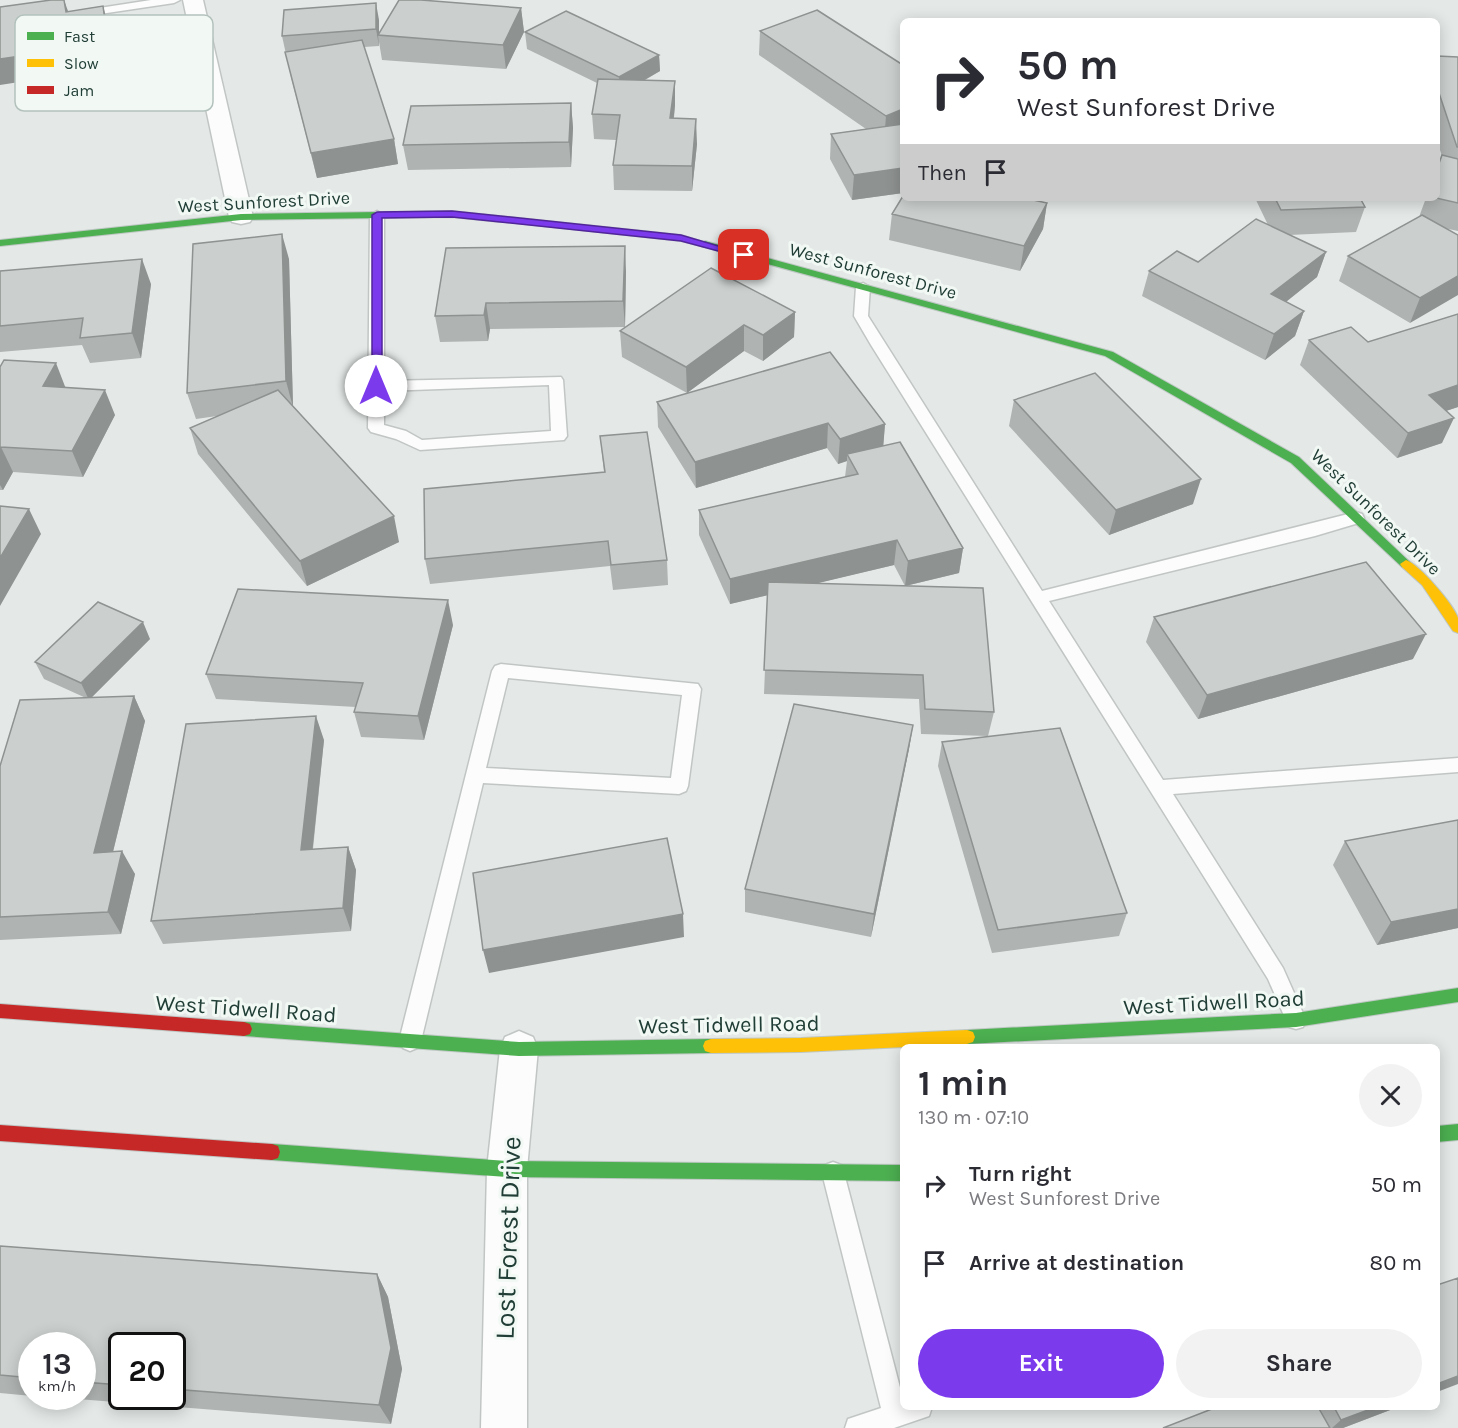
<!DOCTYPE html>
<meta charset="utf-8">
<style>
body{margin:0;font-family:Karla,sans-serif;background:#f2f2f3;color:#2b2b33;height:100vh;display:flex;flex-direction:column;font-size:22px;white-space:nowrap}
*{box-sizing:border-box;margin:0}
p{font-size:20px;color:#7c7c81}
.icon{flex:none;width:33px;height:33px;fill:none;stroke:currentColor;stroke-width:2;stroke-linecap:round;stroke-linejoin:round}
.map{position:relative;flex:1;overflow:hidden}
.side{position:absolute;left:900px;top:1044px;width:540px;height:366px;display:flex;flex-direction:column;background:#fff;border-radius:9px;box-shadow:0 3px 15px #0003}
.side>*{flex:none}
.hud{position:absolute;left:900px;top:18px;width:540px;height:183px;border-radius:9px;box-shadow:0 3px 15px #0003;background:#fff;color:#2b2b33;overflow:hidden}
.speed{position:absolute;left:18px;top:1332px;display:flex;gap:12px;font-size:30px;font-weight:700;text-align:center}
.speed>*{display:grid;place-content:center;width:78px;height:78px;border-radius:50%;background:#fff;box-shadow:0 3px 15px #0003;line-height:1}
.speed small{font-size:15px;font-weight:400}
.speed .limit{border:3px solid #111;border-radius:9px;background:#fff;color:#111}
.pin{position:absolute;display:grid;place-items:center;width:51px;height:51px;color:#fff;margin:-26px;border-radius:12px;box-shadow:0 3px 9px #0006}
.me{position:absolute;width:66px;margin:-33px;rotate:0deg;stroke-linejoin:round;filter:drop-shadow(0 0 4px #0008)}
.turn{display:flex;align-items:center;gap:21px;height:126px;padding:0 18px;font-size:27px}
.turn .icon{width:78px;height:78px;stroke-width:2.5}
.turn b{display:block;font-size:42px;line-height:51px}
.then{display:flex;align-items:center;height:57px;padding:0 18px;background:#0003;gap:12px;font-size:22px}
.round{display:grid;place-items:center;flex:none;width:63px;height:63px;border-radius:32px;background:#f2f2f3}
.head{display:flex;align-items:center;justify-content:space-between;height:102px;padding:0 18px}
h1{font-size:36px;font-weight:700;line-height:45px}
.button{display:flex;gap:12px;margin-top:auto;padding:12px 18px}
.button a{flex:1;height:69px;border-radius:36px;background:#7c3aed;color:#fff;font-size:24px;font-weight:700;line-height:69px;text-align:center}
.button a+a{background:#f2f2f3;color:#2b2b33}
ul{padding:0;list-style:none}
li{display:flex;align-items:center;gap:18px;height:78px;padding:0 18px}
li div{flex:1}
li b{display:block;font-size:22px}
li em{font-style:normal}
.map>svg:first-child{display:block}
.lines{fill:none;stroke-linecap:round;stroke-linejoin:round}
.lane-casing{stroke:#c1c6c4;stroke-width:3}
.street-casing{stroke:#c1c6c4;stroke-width:3}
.fast-casing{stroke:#bfc7c4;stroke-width:2}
.slow-casing{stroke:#bfc7c4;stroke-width:2}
.jam-casing{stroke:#bfc7c4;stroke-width:2}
.lane{fill:#fbfcfb;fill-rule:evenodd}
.street{fill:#fbfcfb;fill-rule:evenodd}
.fast{fill:#4caf50;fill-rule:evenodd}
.slow{fill:#ffc107;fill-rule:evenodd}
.jam{fill:#c62828;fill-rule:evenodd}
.wall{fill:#afb3b1;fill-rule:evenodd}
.shaded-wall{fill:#8e9290}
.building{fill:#cbd0ce;stroke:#8e9290;stroke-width:1.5}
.route{fill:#7c3aed;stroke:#51269a;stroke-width:1.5}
.labels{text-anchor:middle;stroke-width:6;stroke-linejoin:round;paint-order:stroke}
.far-street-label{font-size:18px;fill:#213e36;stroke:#f2f9f5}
.street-label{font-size:22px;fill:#213e36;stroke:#f2f9f5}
.near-street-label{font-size:27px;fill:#213e36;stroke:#f2f9f5}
.key{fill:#f2f9f5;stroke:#b3c1bc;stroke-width:1.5}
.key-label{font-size:16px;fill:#213e36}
</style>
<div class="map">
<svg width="1458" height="1428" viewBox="0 0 1458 1428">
<rect width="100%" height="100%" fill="#e4e9e7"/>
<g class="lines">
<g class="lane-casing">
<path id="lane" d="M151,0H180L174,3L80,17L74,14L80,11Z
M377,211L384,215V381L561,377L563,380L567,436L564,440L420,450L396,439L371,432L368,428L370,215ZM549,385L551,431L422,440L406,431L384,425V391Z
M863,283L870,287L868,316L1042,591L1356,512L1362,514L1364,518L1362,522L1315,536L1049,601L1163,780L1458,758V772L1173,794L1283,968L1306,1020L1303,1027L1296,1029L1289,1027L1268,979L871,345L854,316L856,287Z
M501,664L698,684L701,689L688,786L686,791L679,794L483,783L421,1041L417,1048L410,1051L403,1048L399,1041L492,671L495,666ZM508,678L682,695L671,778L486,768Z
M833,1162L841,1165L844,1173L903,1399V1407H932L929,1416L894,1428H845L848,1419L881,1408L822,1173L825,1165Z"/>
</g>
<g class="street-casing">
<path id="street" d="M183,0H203L253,217L250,222L241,224L232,222L229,217Z
M519,1031L533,1037L538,1049L527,1169V1428H481L487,1169L500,1049L505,1037Z"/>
</g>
<g class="fast-casing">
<path id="fast" d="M452,211L500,216L505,219L500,222L452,217L241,220L0,246V240L241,214Z
M705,241L1113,352L1299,457L1412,564L1406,568L1402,567L1291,463L1105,356L701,246L700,244Z
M1458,988V1002L1296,1027L967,1044L961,1042L959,1037L961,1032L967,1030L1296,1013Z
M244,1022L519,1042L711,1039L717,1041L719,1046L717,1051L711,1053L519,1056L244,1036L238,1034L236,1029L238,1024Z
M1458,1124V1140L1437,1142V1126Z
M272,1144L507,1161L903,1165V1181L507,1177L272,1160L266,1158L264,1152L266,1146Z"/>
</g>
<g class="slow-casing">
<path id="slow" d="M1406,560C1419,564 1454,605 1458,618C1458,622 1458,629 1458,633L1453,631L1422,585L1402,567L1400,564Z
M967,1030L973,1032L975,1037L973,1042L967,1044L801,1052L711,1053L705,1051L703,1046L705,1041L711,1039L801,1038Z"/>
</g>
<g class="jam-casing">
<path id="jam" d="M500,216L681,235L710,244L705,247L681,241L496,221L495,219Z
M0,1004L244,1022L250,1024L252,1029L250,1034L244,1036L0,1018Z
M0,1125L272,1144L278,1146L280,1152L278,1158L272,1160L0,1141Z"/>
</g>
<use href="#lane" class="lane"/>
<use href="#street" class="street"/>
<use href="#fast" class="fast"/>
<use href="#slow" class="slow"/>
<use href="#jam" class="jam"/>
</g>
<path class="wall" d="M521,8L524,32L506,69L382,60L379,42V46L364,47L394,139L398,164L317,178L291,77L282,36L379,20V34Z
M760,31L903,65V193L852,200L830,159L831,134L866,129L759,55Z
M525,32L659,55L660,71L645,80L675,105L674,118L697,144L692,191L614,190L613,165L616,140L594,139L592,114L597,83L527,49Z
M1437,56L1458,57V231L1444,228L1458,235L1410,323L1339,281L1348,256L1419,217L1426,198H1437L1442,156L1437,141Z
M571,103L573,128L571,167L408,170L403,145Z
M1255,198H1360L1365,207L1356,232L1289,235L1326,252L1317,277L1286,302L1304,311L1295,336L1265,360L1142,296L1149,271L1198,262L1268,225Z
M1047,203L1043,229L1020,271L889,240L892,214Z
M446,248L626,271L625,327L490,329L488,341L440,342L435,316Z
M289,259L293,406L399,542L307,586L198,454L190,428L217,416L196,419L187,393Z
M0,271L151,284L141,358L90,363L82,345L0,352Z
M795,312L794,337L763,361L744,351L687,393L622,357L620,331Z
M1458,314V407L1446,411L1442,443L1397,458L1300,365L1309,340L1368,342Z
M0,367L66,387L115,415L83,477L13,472L3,490H0Z
M1014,400L1193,504L1109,535L1009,426Z
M657,402L885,424L883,446L963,548L959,573L905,586L894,565L817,583L994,712L988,736L921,734L919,699L764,694L768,595L730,604L699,535V510L845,477L847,461L838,464L827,448L696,488L658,427Z
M600,436L667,560L668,585L613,590L610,566L430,584L425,559L604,472Z
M1154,617L1413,659L1198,719L1146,642Z
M453,625L424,740L361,737L354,712L356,707L216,699L206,674Z
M150,639L91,698L134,696L145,721L113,852L135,874L121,934L0,940V766L86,698L44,679L35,662Z
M913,725L909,749L871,937L745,912V889Z
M324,740L313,849L348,847L356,870L351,931L163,944L151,921Z
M942,742L1127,913L1119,936L992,953L938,766Z
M1458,820V928L1377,945L1333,865L1345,841Z
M0,1246L377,1274L388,1297L402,1369L391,1424L40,1396H82V1346H32V1396L0,1393ZM122,1346H172V1396H122Z
M1217,1407H1398L1343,1428H1163Z"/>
<path class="shaded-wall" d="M64,0L72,22L66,12Z
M376,3L379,20V35H378L379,46L376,29Z
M103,6L110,31L116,67L0,85V59Z
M521,8L524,32L506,69L503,45Z
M659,55L660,71L620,94L619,77Z
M675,81V105L671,143L670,118Z
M571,103L573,128L571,167L569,142Z
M903,109V133L884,141L886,116Z
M696,119L697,144L692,191V166Z
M394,139L398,164L317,178L311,153Z
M903,168V193L852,200L854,175Z
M1047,203L1043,229L1020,271L1024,246Z
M282,234L289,259L293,407L286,381Z
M625,246L626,271L625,327L623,301Z
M1326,252L1317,277L1263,320L1271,294Z
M142,259L151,284L141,358L132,333Z
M1458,276V295L1410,323L1420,298Z
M486,303L490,329L488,341L484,315Z
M1304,311L1295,336L1265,360L1274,334Z
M795,312L794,337L763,361V335Z
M744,325V351L687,393L686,367Z
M56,363L66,389L43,386Z
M1458,385V407L1418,420L1429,395Z
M105,390L115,415L83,477L72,451Z
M1454,418L1442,443L1397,458L1408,433Z
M828,423L827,448L696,488L695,462Z
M885,424L883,450L847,454V461L838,464L840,439Z
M1,447L13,472L3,490L0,485V448Z
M1201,479L1193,504L1109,535L1116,510Z
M29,509L41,534L0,606V558Z
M394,516L399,542L307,586L300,561Z
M897,540L894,565L730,604V579Z
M963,548L959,573L905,586L908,561Z
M448,600L453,625L424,740L418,716Z
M143,622L150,639L89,700L81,683Z
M1426,634L1413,659L1198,719L1207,695Z
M134,696L145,721L107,876L94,853Z
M316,716L324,740L310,873L301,850Z
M913,725L909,749L871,937L874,914Z
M348,847L356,870L351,931L343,908Z
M122,851L135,874L121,934L108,912Z
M1458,909V928L1377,945L1391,922Z
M683,914L684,937L489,973L483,950Z
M377,1274L388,1297L402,1369L391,1424L379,1405Z
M1458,1376V1384L1437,1392V1384Z
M1376,1407H1398L1343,1428H1332L1341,1420Z"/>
<path class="building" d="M51,0H64L66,12L103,6L108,43L0,59V7Z
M399,0H421L521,8L503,45L378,35Z
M376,3V29L282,36L284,10Z
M817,10L903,65V109L886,116L760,31Z
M566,11L659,55L619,77L525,32Z
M362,40L394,139L311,153L285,52Z
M1437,56L1458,57V147H1457L1437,87Z
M598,79L675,81L670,118L696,119L692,166L613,165L620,115L592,114Z
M571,103L569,142L403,145L411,106Z
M903,124V168L854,175L831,134Z
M1442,155L1458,159V203L1436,198L1437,169Z
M903,196V198H1024L1047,203L1024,246L892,214Z
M1275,198H1360L1365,207L1281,210Z
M1422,215L1458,235V276L1420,298L1348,256Z
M1256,219L1326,252L1271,294L1304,311L1274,334L1149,271L1177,251L1198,262Z
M282,234L286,381L187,393L193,244Z
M625,246L623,301L486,303L484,315L435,316L446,248Z
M142,259L132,333L80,338L83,318L0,326V271Z
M711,268L795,312L763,335L744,325L686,367L620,331Z
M1458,314V385L1429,395L1454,418L1408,433L1309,340L1351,327L1368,342Z
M830,352L885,424L840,439L828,423L695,462L657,402Z
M4,360L56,363L43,386L105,390L72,451L1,447L0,448V367Z
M1095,373L1201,479L1116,510L1014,400Z
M278,390L394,516L300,561L190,428Z
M647,432L667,560L611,565L608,541L425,559L424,489L605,472L600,436Z
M900,442L963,548L908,561L897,540L730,579L699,510L858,474L847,454Z
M0,506L29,509L0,558Z
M1366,562L1426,634L1207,695L1154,617Z
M768,582L983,588L994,712L925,709L923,675L764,670Z
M238,589L448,600L418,716L354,712L363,683L206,674Z
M98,602L143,622L81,683L35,662Z
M134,696L94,853L122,851L108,912L0,917V766L20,700Z
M794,704L913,725L874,914L745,889Z
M316,716L301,850L348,847L343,908L151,921L186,724Z
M1060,728L1127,913L998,930L942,742Z
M1458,820V909L1391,922L1345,841Z
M667,838L683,914L483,950L473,873Z
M0,1246L377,1274L391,1348L379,1405L172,1389V1346H122V1385L82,1382V1346H32V1378L0,1375Z
M1458,1278V1376L1437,1384V1285Z
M1217,1407H1318L1330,1428H1163Z
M1334,1407H1376L1341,1420Z"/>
<path class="route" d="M452,211L681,235L749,255L744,258L681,241L452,217L382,218V386L380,388H372V215L377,212Z"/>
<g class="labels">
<g class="far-street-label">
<text transform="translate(264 202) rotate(-3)" y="6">West Sunforest Drive</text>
<text transform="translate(873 271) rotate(15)" y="6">West Sunforest Drive</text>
<text transform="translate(1376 512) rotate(44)" y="6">West Sunforest Drive</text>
</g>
<g class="street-label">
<text transform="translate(1214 1002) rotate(-3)" y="8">West Tidwell Road</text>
<text transform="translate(246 1008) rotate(4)" y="8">West Tidwell Road</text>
<text transform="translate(729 1024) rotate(-1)" y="8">West Tidwell Road</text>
</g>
<g class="near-street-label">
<text transform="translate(508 1238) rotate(-88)" y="9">Lost Forest Drive</text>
</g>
</g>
<rect x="15" y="15" width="198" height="96" rx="9" class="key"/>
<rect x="27" y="32" width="27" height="8" fill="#4caf50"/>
<rect x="27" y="59" width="27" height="8" fill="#ffc107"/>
<rect x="27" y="86" width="27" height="8" fill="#c62828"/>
<g class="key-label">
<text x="64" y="42">Fast</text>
<text x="64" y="69">Slow</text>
<text x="64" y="96">Jam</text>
</g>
</svg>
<div class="speed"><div>13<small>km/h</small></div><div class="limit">20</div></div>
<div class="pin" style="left:744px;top:255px;background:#d93025"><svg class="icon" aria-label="arrive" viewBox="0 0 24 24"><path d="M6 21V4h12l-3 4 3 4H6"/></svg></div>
<svg class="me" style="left:376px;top:386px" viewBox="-20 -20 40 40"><circle r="19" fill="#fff"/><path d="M0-13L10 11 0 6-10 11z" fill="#7c3aed"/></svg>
<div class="hud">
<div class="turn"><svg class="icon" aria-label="right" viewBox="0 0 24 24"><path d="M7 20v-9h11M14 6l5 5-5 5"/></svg><div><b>50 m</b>West Sunforest Drive</div></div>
<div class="then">Then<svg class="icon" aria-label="arrive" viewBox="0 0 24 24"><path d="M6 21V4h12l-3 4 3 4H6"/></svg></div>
</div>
<section class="side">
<div class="head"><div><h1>1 min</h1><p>130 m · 07:10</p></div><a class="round"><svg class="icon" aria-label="close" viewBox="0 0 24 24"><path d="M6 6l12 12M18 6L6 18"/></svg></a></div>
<ul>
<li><svg class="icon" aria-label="right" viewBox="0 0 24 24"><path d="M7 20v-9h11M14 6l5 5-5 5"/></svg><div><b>Turn right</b><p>West Sunforest Drive</p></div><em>50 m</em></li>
<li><svg class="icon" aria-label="arrive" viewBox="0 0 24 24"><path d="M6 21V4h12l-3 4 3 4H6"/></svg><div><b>Arrive at destination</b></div><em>80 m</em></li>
</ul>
<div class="button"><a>Exit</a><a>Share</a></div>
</section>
</div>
